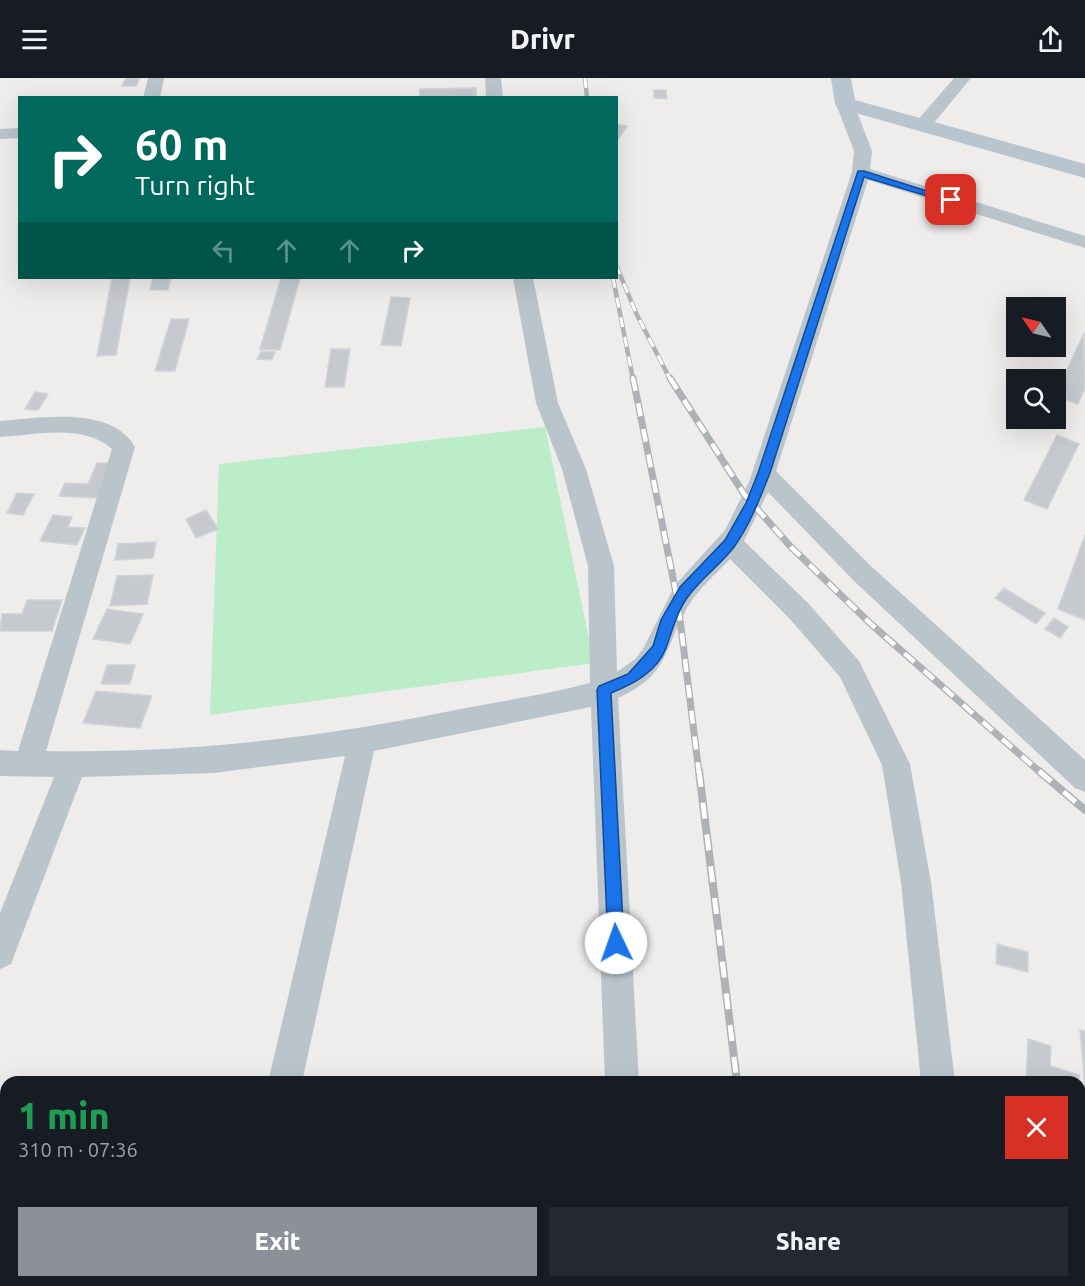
<!DOCTYPE html>
<meta charset="utf-8">
<style>
body{margin:0;font-family:Ubuntu,sans-serif;background:#242831;color:#f1f3f6;height:100vh;display:flex;flex-direction:column;font-size:22px;white-space:nowrap}
*{box-sizing:border-box;margin:0}
p{font-size:20px;color:#9ea1a6}
.icon{flex:none;width:33px;height:33px;fill:none;stroke:currentColor;stroke-width:2;stroke-linecap:round;stroke-linejoin:round}
.map{position:relative;flex:1;overflow:hidden}
.panel{position:absolute;left:0px;top:998px;width:1086px;height:212px;display:flex;flex-direction:column;background:#171b24;border-radius:18px 18px 0 0;box-shadow:0 6px 24px #0002}
.panel>*{flex:none}
.hud{position:absolute;left:18px;top:18px;width:600px;height:183px;border-radius:0px;box-shadow:0 6px 24px #0002;background:#00695c;color:#fff;overflow:hidden}
.needle{width:39px;rotate:304deg}
.controls{position:absolute;left:1006px;top:219px;display:grid;gap:12px}
.controls a{display:grid;place-items:center;width:60px;height:60px;border-radius:0px;background:#171b24;box-shadow:0 6px 24px #0002;font-size:30px}
.pin{position:absolute;display:grid;place-items:center;width:51px;height:51px;color:#fff;margin:-26px;border-radius:12px;box-shadow:0 3px 9px #0006}
.me{position:absolute;width:66px;margin:-33px;rotate:357deg;stroke-linejoin:round;filter:drop-shadow(0 0 4px #0008)}
.turn{display:flex;align-items:center;gap:21px;height:126px;padding:0 18px;font-size:27px}
.turn .icon{width:78px;height:78px;stroke-width:2.5}
.turn b{display:block;font-size:42px;line-height:51px}
.lanes{display:flex;align-items:center;height:57px;padding:0 18px;background:#0003;justify-content:center;gap:30px;direction:ltr}
.lanes .off{opacity:.35}
.round{display:grid;place-items:center;flex:none;width:63px;height:63px;border-radius:0px;background:#242831}
.headline{display:flex;align-items:center;justify-content:space-between;height:102px;padding:0 18px}
h1{font-size:36px;font-weight:800;line-height:45px;color:#1e9e55}
.primary-button{display:flex;gap:12px;margin-top:auto;padding:12px 18px}
.primary-button a{flex:1;height:69px;border-radius:0px;background:#8c9099;color:#fff;font-size:24px;font-weight:800;line-height:69px;text-align:center}
.primary-button a+a{background:#242831;color:#f1f3f6}
header{display:flex;justify-content:space-between;align-items:center;height:78px;padding:0 18px;background:#171b24;font-size:27px;font-weight:800}
.map>svg:first-child{display:block}
.green{fill:#baedc8}
.building{fill:#c6cacf;stroke:#d0d3d8;stroke-width:1.5}
.lines{fill:none;stroke-linecap:round;stroke-linejoin:round}
.street{fill:#bac5cb;fill-rule:evenodd}
.secondary{fill:#b8c5ce;fill-rule:evenodd}
.rail-far2-casing{stroke:#aeb2b6;stroke-width:4.5}
.rail-far1-casing{stroke:#aeb2b6;stroke-width:7}
.rail-casing{stroke:#aeb2b6;stroke-width:8}
.rail-far2{stroke:#fff;stroke-width:3;stroke-dasharray:10;stroke-linecap:butt}
.rail-far1{stroke:#fff;stroke-width:4.5;stroke-dasharray:13;stroke-linecap:butt}
.rail{stroke:#fff;stroke-width:5;stroke-dasharray:16;stroke-linecap:butt}
.route{fill:#1a73e8;stroke:#114b97;stroke-width:1.5}
</style>
<header><svg class="icon" aria-label="menu" viewBox="0 0 24 24"><path d="M4 6h16M4 12h16M4 18h16"/></svg>Drivr<svg class="icon" aria-label="share" viewBox="0 0 24 24"><path d="M12 15V3M7 8l5-5 5 5M5 13v7h14v-7"/></svg></header>
<div class="map">
<svg width="1085" height="1208" viewBox="0 0 1085 1208">
<rect width="100%" height="100%" fill="#efecec"/>
<path class="green" d="M545,349L594,585L210,637L219,386Z"/>
<path class="building" d="M126,0H140L136,8H122Z
M476,10V20H419L420,11Z
M654,12H666L667,21L654,20Z
M616,46L627,48L617,63H616Z
M112,200H130L116,277L97,278Z
M153,200H171L168,212H150Z
M281,200H300L280,272L260,271Z
M391,219L410,220L401,268L381,267Z
M171,241H189L175,293H155Z
M1084,255L1085,310L1078,326L1056,318V315Z
M331,271H350L344,309H325Z
M261,273L275,274L272,282L257,281Z
M35,314L48,316L38,332L25,331Z
M1057,357L1079,366L1047,431L1024,422Z
M97,385H112L97,420L59,418L65,405L88,406Z
M17,415L34,416L23,437L7,435Z
M206,432L218,451L196,460L186,441Z
M53,437L72,439L68,449L85,450L77,467L40,463Z
M1085,457V542L1058,531Z
M156,464L153,480L115,482L118,466Z
M153,497L147,526L110,528L117,498Z
M1004,510L1045,535L1036,546L995,520Z
M27,522H62L52,553H0L2,536H22Z
M107,531L143,536L130,566L93,561Z
M1054,540L1068,549L1060,560L1045,551Z
M107,587H135L130,606H101Z
M96,613L152,618L140,650L83,645Z
M997,866L1028,874V894L996,886Z
M1080,952L1085,953V1008Z
M1028,961L1051,968L1050,988L1079,997V1004H1026Z"/>
<g class="lines">
<path class="street" d="M148,0H164L160,20H143Z
M485,0H501L503,20H486Z
M954,0H971L928,52H916L913,48L916,44Z
M845,21L851,22L854,26L872,73L870,91L1085,158V170L868,102L776,393L872,489L1085,682V714L1075,710L854,503L768,414L744,463L808,525L859,583L910,686L931,804L955,1004H921L901,804L882,687L840,599L790,541L730,481C715,497 698,511 687,530C664,572 668,598 618,620L639,1004H605L591,629L374,673L302,1004H268L345,678L214,695L82,699L11,886L0,891V835L54,699L0,698V672L18,673L112,371C83,345 35,357 0,359V343C39,340 112,327 135,369L46,673C192,676 323,659 466,630C507,622 549,616 590,605L588,488L562,391L536,325L513,200H533L558,325L586,391L614,488L617,594L635,581L643,571L675,507L725,452L749,404L852,94L854,73L836,26L839,22Z
M20,50V60L0,61V51Z
M220,1203H258L257,1208H219Z
M613,1203H651V1208H613Z
M942,1203H980V1208H942Z"/>
<path class="secondary" d="M831,0H851L855,22L1085,86V100L838,30L835,26Z"/>
<g class="rail-far2-casing">
<path id="rail-far2" d="M585,0L587,20
M616,187L637,237L670,301
M613,200L633,301"/>
</g>
<g class="rail-far1-casing">
<path id="rail-far1" d="M633,300L678,525L699,695
M670,300L744,416L791,469L872,547L1041,695"/>
</g>
<g class="rail-casing">
<path id="rail" d="M699,693L737,1004
M1039,693L1085,732
M758,1203L759,1208"/>
</g>
<use href="#rail-far2" class="rail-far2"/>
<use href="#rail-far1" class="rail-far1"/>
<use href="#rail" class="rail"/>
</g>
<path class="route" d="M858,93H864L955,122L947,124L864,99L770,395C760,420 750,447 734,469C721,486 703,499 690,516C677,532 673,551 666,570C657,594 633,606 611,615L624,865L622,871L616,873L610,871L608,865L597,612L599,608L628,596L653,568L661,542L680,509L725,462L746,425L758,395Z"/>
</svg>
<div class="controls">
<a><svg class="needle" viewBox="-14 -14 28 28"><path d="M0-13l5 13h-10z" fill="#e53935"/><path d="M0 13l5-13h-10z" fill="#9ea1a6"/></svg></a>
<a><svg class="icon" aria-label="search" viewBox="0 0 24 24"><circle cx="10" cy="10" r="6"/><path d="M15 15l6 6"/></svg></a>
</div>
<div class="pin" style="left:951px;top:122px;background:#d93025"><svg class="icon" aria-label="arrive" viewBox="0 0 24 24"><path d="M6 21V4h12l-3 4 3 4H6"/></svg></div>
<svg class="me" style="left:616px;top:865px" viewBox="-20 -20 40 40"><circle r="19" fill="#fff"/><path d="M0-13L10 11 0 6-10 11z" fill="#1a73e8"/></svg>
<div class="hud">
<div class="turn"><svg class="icon" aria-label="right" viewBox="0 0 24 24"><path d="M7 20v-9h11M14 6l5 5-5 5"/></svg><div><b>60 m</b>Turn right</div></div>
<div class="lanes"><svg class="icon off" aria-label="left" viewBox="0 0 24 24"><path d="M17 20v-9H6M10 6l-5 5 5 5"/></svg><svg class="icon off" aria-label="ahead" viewBox="0 0 24 24"><path d="M12 20V5M6 11l6-6 6 6"/></svg><svg class="icon off" aria-label="ahead" viewBox="0 0 24 24"><path d="M12 20V5M6 11l6-6 6 6"/></svg><svg class="icon" aria-label="right" viewBox="0 0 24 24"><path d="M7 20v-9h11M14 6l5 5-5 5"/></svg></div>
</div>
<section class="panel">
<div class="headline"><div><h1>1 min</h1><p>310 m · 07:36</p></div><a class="round" style="background:#d93025;color:#fff"><svg class="icon" aria-label="close" viewBox="0 0 24 24"><path d="M6 6l12 12M18 6L6 18"/></svg></a></div>
<div class="primary-button"><a>Exit</a><a>Share</a></div>
</section>
</div>
